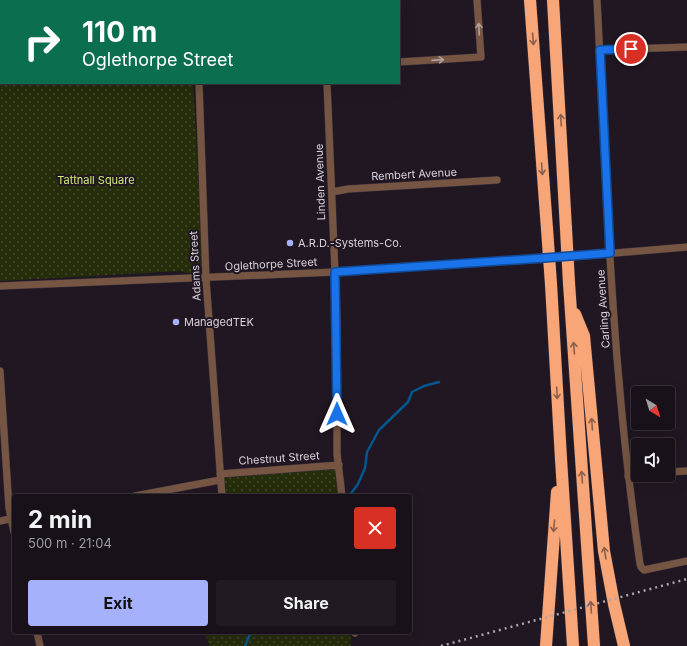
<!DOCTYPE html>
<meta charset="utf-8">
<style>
body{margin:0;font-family:Inter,sans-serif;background:#221a23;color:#f1f3f6;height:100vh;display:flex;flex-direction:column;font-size:15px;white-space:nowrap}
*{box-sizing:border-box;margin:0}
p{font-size:13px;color:#9f9da2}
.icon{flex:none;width:22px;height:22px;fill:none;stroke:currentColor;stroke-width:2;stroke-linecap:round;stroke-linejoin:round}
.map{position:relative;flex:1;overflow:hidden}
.sheet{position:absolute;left:12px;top:494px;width:400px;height:140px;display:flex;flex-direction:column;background:#19111a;border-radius:4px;box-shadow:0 4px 16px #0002,0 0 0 1px #373139}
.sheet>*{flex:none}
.guide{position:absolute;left:0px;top:0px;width:400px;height:84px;box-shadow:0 4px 16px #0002,0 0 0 1px #373139;background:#0b6e4f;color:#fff;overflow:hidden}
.needle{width:26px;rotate:142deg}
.buttons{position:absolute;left:631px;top:386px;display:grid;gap:8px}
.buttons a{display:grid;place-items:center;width:44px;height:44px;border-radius:4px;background:#19111a;box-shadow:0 4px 16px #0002,0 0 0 1px #373139;font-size:20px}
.pin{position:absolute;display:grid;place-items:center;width:34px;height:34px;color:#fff;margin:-17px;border:2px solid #fff;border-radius:50%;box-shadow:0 1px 4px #0007}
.me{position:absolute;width:44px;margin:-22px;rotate:0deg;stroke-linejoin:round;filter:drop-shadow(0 0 3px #0008)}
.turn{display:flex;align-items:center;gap:14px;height:84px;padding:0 16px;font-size:18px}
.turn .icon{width:52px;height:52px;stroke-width:2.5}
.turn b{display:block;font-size:28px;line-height:34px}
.round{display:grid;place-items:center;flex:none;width:42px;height:42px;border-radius:4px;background:#221a23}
.summary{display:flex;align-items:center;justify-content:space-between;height:68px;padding:0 16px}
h1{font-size:24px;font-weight:700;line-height:30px}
.action{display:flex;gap:8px;margin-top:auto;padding:8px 16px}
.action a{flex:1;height:46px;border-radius:4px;background:#a6b1fc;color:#111;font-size:16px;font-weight:700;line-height:46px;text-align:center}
.action a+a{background:#221a23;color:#f1f3f6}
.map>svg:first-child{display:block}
.park{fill:url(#park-dots)}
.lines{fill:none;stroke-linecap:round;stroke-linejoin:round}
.stream{stroke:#01578e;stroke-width:2.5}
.minor-casing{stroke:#3b313c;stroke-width:8}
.motorway-casing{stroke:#3b313c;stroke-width:13}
.minor{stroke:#765543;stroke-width:7}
.motorway{stroke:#f8a677;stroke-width:12}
.rail{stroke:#aca4ad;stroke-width:2.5;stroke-dasharray:2 4;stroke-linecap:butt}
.motorway-bridge-casing{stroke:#3b313c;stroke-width:13;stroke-linecap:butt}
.motorway-bridge{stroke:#f8a677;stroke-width:12}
.oneway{stroke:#b19f9d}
.oneway2{stroke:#8c5e4c}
.route-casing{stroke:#114b97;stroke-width:10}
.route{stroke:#1a73e8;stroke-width:7}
.poi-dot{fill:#a6b1fc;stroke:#211722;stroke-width:1.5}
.labels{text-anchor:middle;stroke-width:4;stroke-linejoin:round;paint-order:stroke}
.street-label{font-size:11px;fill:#d9d1d9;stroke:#211722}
.park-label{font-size:11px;fill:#ceea76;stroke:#211722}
.poi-label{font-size:11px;fill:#d9d1d9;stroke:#211722;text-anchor:start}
</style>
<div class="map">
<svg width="687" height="646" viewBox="0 0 687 646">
<defs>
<pattern id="park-dots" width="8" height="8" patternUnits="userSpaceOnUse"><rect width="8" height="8" fill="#252d0b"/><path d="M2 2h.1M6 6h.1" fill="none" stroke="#444a2e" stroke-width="1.8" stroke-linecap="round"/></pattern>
</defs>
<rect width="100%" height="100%" fill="#211722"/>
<path class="park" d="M0,0H189V1H1V83H193L203,261C201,275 193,276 181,271L0,281Z
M338,466L340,496H221L220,474Z
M204,632H350L351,646H210Z"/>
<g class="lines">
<path class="stream" d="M349,496L358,484L365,468L367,452L379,430L408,402L412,392L424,386L439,382
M245,646L251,632"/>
<g class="minor-casing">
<path id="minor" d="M194,0V1
M322,0V1
M597,0C604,131 608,262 620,392C625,450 632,507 640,564L641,567L644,570L687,561
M600,50L687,47
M399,62L481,57L477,0
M199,83L206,279L222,496
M327,83L337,320V454L342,496
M332,192L348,189L497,180
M0,286L335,272L544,259L687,247
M0,371L9,508L14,532
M668,472L687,471
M220,474L339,465
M628,476L638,474
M135,496L220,480
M0,521L14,518
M37,632L40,646
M354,632L355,633"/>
</g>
<g class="motorway-casing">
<path id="motorway" d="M530,0L547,229
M553,0L566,229
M569,283L594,646
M551,284L561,459L573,646
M575,314L584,336L604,551L614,604L624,646
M546,646L557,492"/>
</g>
<use href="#minor" class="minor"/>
<use href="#motorway" class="motorway"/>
<path class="rail" d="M441,646L687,579"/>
<g class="motorway-bridge-casing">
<path id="motorway-bridge" d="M547,229L551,284
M566,229L569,283"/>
</g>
<use href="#motorway-bridge" class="motorway-bridge"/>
</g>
<defs><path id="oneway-shaft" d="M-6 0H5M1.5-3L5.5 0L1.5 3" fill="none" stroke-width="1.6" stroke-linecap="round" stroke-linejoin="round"/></defs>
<g class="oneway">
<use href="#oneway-shaft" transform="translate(479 29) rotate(-93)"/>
<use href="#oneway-shaft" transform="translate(438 60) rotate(-4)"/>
</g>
<g class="oneway2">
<use href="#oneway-shaft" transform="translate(533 39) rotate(86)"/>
<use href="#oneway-shaft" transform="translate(561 120) rotate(-93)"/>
<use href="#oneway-shaft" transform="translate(542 169) rotate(86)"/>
<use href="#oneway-shaft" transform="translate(574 348) rotate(-94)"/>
<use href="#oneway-shaft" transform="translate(557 393) rotate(87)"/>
<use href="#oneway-shaft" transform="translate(592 424) rotate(-94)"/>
<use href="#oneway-shaft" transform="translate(582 477) rotate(-94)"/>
<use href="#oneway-shaft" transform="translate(554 526) rotate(95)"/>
<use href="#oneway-shaft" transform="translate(605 553) rotate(-99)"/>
<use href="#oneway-shaft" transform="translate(591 607) rotate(-94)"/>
</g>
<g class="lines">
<g class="route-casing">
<path id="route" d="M337,414L335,272L544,258L610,253L600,50L631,49"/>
</g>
<use href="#route" class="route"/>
</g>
<g class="poi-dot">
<circle cx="290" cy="243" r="4"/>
<circle cx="176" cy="322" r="4"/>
</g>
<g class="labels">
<g class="street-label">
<text transform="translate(414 174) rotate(-3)" y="4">Rembert Avenue</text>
<text transform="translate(320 182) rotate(-92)" y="4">Linden Avenue</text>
<text transform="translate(271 264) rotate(-3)" y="4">Oglethorpe Street</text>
<text transform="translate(195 266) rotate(-93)" y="4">Adams Street</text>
<text transform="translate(603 309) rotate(-94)" y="4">Carling Avenue</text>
<text transform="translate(279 458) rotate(-4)" y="4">Chestnut Street</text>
</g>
<g class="park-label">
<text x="96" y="184">Tattnall Square</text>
</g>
<g class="poi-label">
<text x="298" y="247">A.R.D.-Systems-Co.</text>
<text x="184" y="326">ManagedTEK</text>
</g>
</g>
</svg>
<div class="buttons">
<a><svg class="needle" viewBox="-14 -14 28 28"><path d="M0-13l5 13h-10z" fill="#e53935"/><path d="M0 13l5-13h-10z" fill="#9f9da2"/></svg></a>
<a><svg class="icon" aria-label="sound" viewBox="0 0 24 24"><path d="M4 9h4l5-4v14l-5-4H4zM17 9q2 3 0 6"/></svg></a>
</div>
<div class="pin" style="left:631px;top:49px;background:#d93025"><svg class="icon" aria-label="arrive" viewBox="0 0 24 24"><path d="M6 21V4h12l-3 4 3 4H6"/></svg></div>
<svg class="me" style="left:337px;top:414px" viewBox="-20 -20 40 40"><path d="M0-17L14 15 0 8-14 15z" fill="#1a73e8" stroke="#fff" stroke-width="4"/></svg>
<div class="guide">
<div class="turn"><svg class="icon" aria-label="right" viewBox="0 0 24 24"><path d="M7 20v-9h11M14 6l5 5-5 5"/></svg><div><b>110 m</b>Oglethorpe Street</div></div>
</div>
<section class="sheet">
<div class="summary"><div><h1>2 min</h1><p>500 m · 21:04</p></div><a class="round" style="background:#d93025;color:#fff"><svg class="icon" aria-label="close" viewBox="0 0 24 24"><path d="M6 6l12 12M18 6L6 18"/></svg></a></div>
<div class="action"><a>Exit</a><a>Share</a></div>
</section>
</div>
